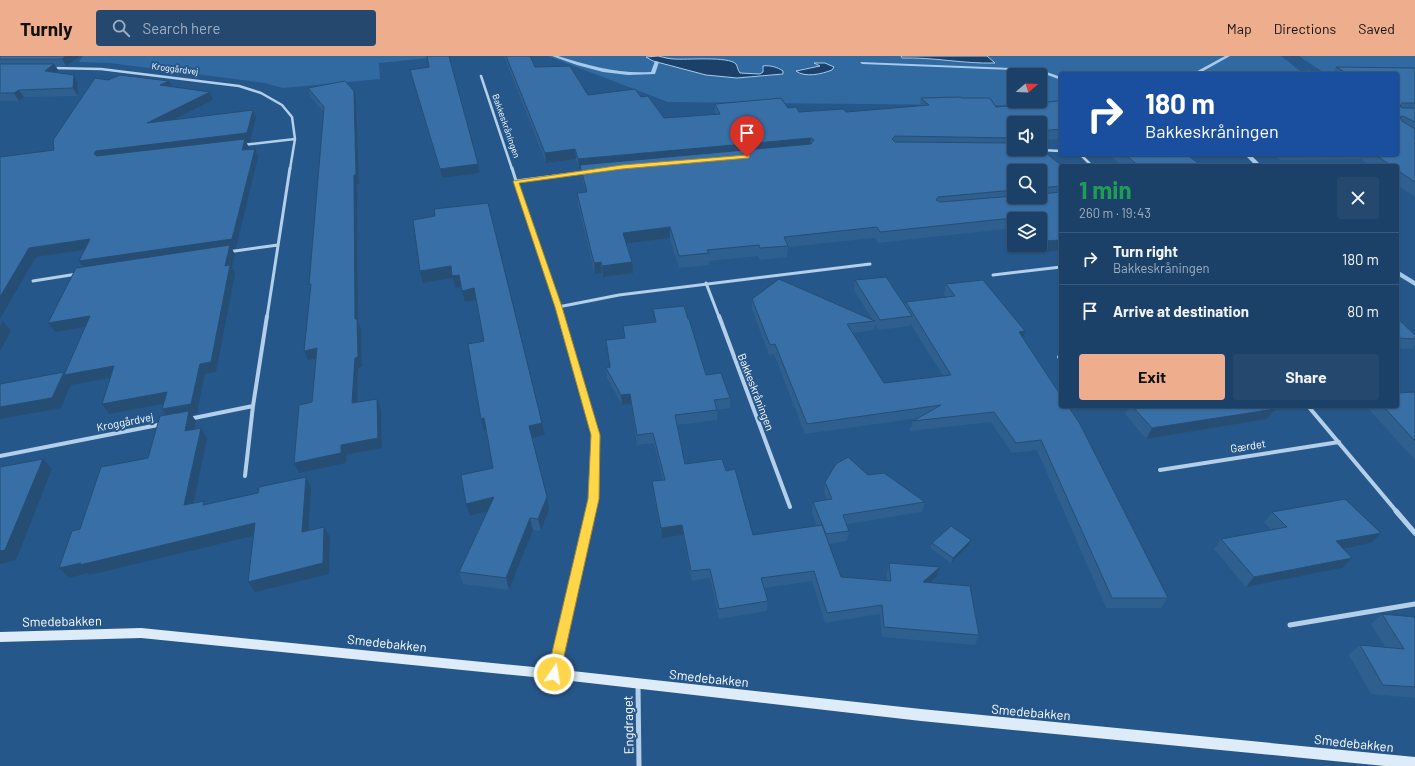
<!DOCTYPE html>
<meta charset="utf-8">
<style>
body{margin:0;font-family:Barlow,sans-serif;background:#25486e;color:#f1f3f6;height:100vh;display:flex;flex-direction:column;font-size:15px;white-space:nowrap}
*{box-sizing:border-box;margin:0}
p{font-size:13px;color:#a0afc0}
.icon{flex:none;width:22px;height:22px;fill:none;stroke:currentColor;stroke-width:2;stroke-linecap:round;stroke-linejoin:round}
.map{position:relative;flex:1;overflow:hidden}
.details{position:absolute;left:1059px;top:108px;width:340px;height:244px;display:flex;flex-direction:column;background:#1c4168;border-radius:4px;box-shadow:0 1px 3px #0004,0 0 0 1px #3a5a7c}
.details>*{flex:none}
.guide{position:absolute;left:1059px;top:16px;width:340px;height:84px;border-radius:4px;box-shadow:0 1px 3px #0004,0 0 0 1px #3a5a7c;background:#1a4fa0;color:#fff;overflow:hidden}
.needle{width:26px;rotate:71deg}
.fabs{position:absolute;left:1007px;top:12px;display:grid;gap:8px}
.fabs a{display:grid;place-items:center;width:40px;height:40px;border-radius:4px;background:#1c4168;box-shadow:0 1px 3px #0004,0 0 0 1px #3a5a7c;font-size:20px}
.pin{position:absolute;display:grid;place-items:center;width:34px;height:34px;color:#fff;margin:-41px -17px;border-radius:50% 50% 50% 0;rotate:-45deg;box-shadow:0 0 4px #0007}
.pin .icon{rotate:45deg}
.me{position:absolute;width:44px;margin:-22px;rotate:13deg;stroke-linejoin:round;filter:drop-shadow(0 0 3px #0008)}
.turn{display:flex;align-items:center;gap:14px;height:84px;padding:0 20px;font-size:18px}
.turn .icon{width:52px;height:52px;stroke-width:2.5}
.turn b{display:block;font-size:28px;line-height:34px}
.round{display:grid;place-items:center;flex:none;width:42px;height:42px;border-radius:4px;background:#25486e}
.summary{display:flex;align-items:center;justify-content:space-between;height:68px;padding:0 20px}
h1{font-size:24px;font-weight:700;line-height:30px;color:#1e9e55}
.cta{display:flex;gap:8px;margin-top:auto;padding:8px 20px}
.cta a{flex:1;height:46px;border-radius:4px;background:#eead8d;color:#111;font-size:16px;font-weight:700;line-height:46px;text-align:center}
.cta a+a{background:#25486e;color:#f1f3f6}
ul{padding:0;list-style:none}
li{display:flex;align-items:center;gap:12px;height:52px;padding:0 20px;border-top:1px solid #3a5a7c}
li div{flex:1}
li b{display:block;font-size:15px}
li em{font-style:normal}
header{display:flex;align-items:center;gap:24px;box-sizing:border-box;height:56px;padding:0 20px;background:#eead8d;color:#111}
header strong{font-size:19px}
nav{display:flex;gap:22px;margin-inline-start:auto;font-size:14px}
.search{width:280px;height:36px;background:#25486e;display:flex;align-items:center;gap:10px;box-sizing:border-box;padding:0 14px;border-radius:4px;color:#a0afc0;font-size:15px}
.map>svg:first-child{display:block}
.green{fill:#316aa1;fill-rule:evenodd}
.water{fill:#1b416a;stroke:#a8caea}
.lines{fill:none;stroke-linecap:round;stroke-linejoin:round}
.stream{fill:#a8caea;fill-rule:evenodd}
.street-far3{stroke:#b3cfe9;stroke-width:2.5}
.street-far2{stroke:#b3cfe9;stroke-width:3}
.street-far1{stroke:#b3cfe9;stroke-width:4}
.street{stroke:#b3cfe9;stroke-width:5}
.secondary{fill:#deebf8;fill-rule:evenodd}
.wall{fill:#2f5f8f;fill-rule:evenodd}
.shaded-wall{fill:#264e74}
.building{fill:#376fa6;stroke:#264e74}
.route{fill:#ffd54a;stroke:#a68a30}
.labels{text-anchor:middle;stroke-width:4;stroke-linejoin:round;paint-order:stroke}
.far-street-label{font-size:9px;fill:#fff;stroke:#26578a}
.street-label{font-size:11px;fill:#fff;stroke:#26578a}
.near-street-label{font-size:13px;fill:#fff;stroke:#26578a}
</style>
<header>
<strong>Turnly</strong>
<div class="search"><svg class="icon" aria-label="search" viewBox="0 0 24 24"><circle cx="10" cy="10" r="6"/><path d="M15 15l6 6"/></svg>Search here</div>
<nav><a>Map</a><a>Directions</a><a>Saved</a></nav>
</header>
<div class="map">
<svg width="1415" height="710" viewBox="0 0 1415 710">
<rect width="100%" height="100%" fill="#26578a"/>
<path class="green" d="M83,0H449L379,7L380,23L283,32L265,27L110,7L79,6Z
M548,0H650L646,1C655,7 665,6 675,9C712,19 745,24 783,18L762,12L763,16L760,18L740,17C737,14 738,11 736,8C728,0 686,4 674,3C669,3 663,1 658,0H901L902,2C933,1 964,9 994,7L987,0H1281L1304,18H1061V50L668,46ZM814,7H825L834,11L832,14L811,18H800L796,14L820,10ZM1014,19H1040V45H1014Z
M1299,0H1415V18H1326Z"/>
<path class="water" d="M658,0C663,1 669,3 674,3C686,4 729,0 736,8C738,11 737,13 740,17L760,18L763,16V10C770,9 777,11 783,15V18L737,22L706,19L653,5L646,1Z
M901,0H987L995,7C964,8 933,1 902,2Z
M814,7H825L834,11L832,14C822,18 805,22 796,15L820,10Z"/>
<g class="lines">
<path class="stream" d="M552,0H558C589,10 619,18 651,16L655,5L659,6L655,18L628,19L603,16L577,9Z
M1225,0H1230L1198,18H1192Z
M860,6L1038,13L1061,21V24L1037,15L862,8Z
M1244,98H1250L1262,110H1256Z
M1397,214L1415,225V230L1397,219Z"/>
<path class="street-far3" d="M52,12L101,13L239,30L261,37L282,49L292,61L295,83L290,113
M1309,16L1313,18
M481,20L512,113
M243,89L295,83
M1040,94L1061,95
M1080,98L1092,110"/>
<path class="street-far2" d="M512,112L516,125
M228,196L278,189
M993,219L1061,211
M33,225L77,218
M706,227L719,261
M558,251L619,239L870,208
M267,261L290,112
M561,261L516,125L585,116"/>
<path class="street-far1" d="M561,260L596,379L593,443L590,456
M719,260L790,451
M1059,301H1061
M1308,350L1397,456
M189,363L253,350
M0,400L163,368
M1160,414L1339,386
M245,420L253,350L267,260"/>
<path class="street" d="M1396,455L1415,477
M1290,569L1415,548
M554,618L590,455
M638,629L639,710"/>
<path class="secondary" d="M141,572L554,613L921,653L1415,701V710H1385L921,665L554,623L141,582L0,586V576Z"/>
</g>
<path class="wall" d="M0,0H80L66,10H56L59,16L57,17L74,19L78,27V40L24,41L19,45H0Z
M504,0H530L535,11L588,39L641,41L664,62L715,58V48L788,52L799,56H846L920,50L921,42H962L996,51L1061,48V83L1040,84V67H1014V93L1061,110V194L1041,197L1040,189V163H1014V172L878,187L875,182L788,191L787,201L760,204L758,200L709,205V209L679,212L670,182L627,188L633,217L603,221L602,217L595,218L578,148L577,137L586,136L581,119L580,113H579L576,103L546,107ZM1014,115H1040V141H1014Z
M1336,11L1415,12V141L1397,129V110H1370L1361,103L1280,104L1273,98H1397V18H1333Z
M410,14L478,108L480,117L442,122Z
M308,32L356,42L359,128H357L358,266L361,272L362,311L358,312L357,347L381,353L382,392L346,399V407L299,417L312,346L316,303L308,304L304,295L311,232L309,229L324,56L310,40Z
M1108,98H1200L1199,100H1189L1202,110H1122Z
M435,160L542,367L545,379L532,382L549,453L541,475L533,474L509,534L463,528L459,516L487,456L470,460L493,412L486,375H484L481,363L484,285L477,244L465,246L461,231L455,232L453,222L423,227Z
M855,224L905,250L906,246L946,241L944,238L946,228L1023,282L1168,542L1161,552H1106L1037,394L1012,397L991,366L910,375L913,365L919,362L805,378L774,298L769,299L752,253V243L872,263L854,234ZM910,267L943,320L884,327L853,277L874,274L875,268L878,274L910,270Z
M653,253L706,319L730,342V352L717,354V364L677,369L685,408L726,415L753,479L817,470L812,456L813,446L827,444L824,436L825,426L868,419L925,446L922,456L847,468L849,475L847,485L829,488L841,521L887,524V517L889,507L936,521L930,527L979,579L975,589L882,581L880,558L825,567L812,525L764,532L768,545L767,555L719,563L710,522L692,525L683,479L662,482L653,435L652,425L663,424L654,387L637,389L631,348L622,349L607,322L606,312L610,311L606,284L624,282L623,270L655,266Z
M1397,262L1415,279V289L1412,293L1397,292Z
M1415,336V404L1366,350H1397Z
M1129,350H1271L1275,353L1267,363L1146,383L1125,358Z
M1272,456L1381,477L1371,487L1343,492L1342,512L1246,531L1214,493L1221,483L1271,474L1264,466Z
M971,484L969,489L951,507L930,492L932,487Z
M1382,558L1415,561V642L1371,638L1349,599L1360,589L1385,591L1371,568Z"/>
<path class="shaded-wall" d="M66,0H80L66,10L62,3Z
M54,8L59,16L49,23L45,15Z
M74,19L78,27V40L73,32Z
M169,25L173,33L160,29Z
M19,34L24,41L19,45L14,37Z
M354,35L356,42L359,128H357L358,266L361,272L362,311L358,312L357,357L352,347Z
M210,36L213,44L151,75L147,67Z
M253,54L256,62L250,86H246L249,91L246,103H101L94,98L96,95Z
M811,82L810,92L580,109V113H579L578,103Z
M255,93L258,101L236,192L232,193L235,198L232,211L235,218L216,316L205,318L197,357L192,359L196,365L191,385L168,363L162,353L191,348L85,214L79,205Z
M575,93L576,103L546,107L545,97Z
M478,108L480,117L442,122L440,113Z
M670,171V182L624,188L623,177Z
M90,183L96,192L36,201L0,263V241L29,192Z
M1061,184V194L1041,197L1044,185Z
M601,206L602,217L595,218L594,207Z
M632,206L633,217L603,221L602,210Z
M451,210L459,219L462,231L455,232L453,222L423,227L420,215Z
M474,232L477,244L465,246L462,235Z
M90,260L96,269L55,276L48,267Z
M3,265L11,275L0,295V270Z
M1025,275L1022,285L1019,276Z
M317,292L322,302L308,304L304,295Z
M114,310L121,320L71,329V328L61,352L0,363V351L64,316L65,319Z
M167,336L173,346L109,358L102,348Z
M630,338L631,348L622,349L621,339Z
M377,343L381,353L382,392L346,399V407L299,417L294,407L341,389Z
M1275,353L1267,363L1146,383L1152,372Z
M484,362L487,374L484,375L481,363Z
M542,367L545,379L532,382L529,370Z
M201,372L207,382L191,460L184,449Z
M43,403L52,413L16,504L0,508V495Z
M306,421L311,431L308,486L302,476Z
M494,441L497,453L470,460L466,448Z
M547,441L549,453L541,475L538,463Z
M530,462L533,474L509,534L506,522Z
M255,467L261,478L89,519L88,517L69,522L59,512Z
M682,469L683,479L662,482L661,472Z
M324,471L330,481L329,518L255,536L248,526Z
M1381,477L1371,487L1326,496L1336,485Z
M971,484L969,489L951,507L953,502Z
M1352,502L1342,512L1246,531L1254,521Z
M940,511L936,521L920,536L923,526Z"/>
<path class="building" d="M0,0H66L62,3H0Z
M427,0H449L478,108L440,113L410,14L429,11Z
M506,0H530L535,11L570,10L588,39L635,33L641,41L648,40L664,62L720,58L715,48L781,42L788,52L796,51L799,56L843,53L846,56L929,49L921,42L960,41L962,42H990L996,51L1058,45L1061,48V73L1040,75V67H1014V82L895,80L892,83L895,86L1014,87V93H1040V92L1062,110H1061V130L1040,132V115H1014V134L938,141L936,144L940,146L1014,140V141H1040V138L1061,136V184L1044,185L1041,159L880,176L877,171L784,181L788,190L760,192L759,189L707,194L709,197L679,200L670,171L623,177L632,206L602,210L601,206L594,207L577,137L587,136L580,109L811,88L814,84L811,82L578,103L575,93L545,97Z
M0,8H54L45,15L74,19L73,32L19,34L14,37H0Z
M1336,11L1415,12V47H1402L1400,50L1402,52H1415V66L1403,60L1400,61L1402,65L1415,73V87H1414L1415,88V126L1397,114V110H1392L1374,98H1397V18H1348Z
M120,19L169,25L160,29L210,36L147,67L253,54L247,77L96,95L94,98L97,100L245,83L242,94L255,93L232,183L79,205L90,183L29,192L0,241V101L54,94L53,84L95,22L108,24Z
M345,25L354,35L356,119H354L355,263H357L358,301L355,302L352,347L377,343L378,382L341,389V397L294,407L299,349L312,346L317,292L304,295L311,228L309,229L324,51L308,32Z
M1124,98H1186L1202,110H1139Z
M488,147L542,367L529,370L547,441L538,463L530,462L506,522L459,516L494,441L466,448L461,419L493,412L484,362L481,363L468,288L484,285L474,232L462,235L459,219L452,220L451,210L420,215L413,164L435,160L434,153Z
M230,189L225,210L230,209L211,306L200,308L191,348L162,353L167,336L102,348L114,310L64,319L90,260L48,267L76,212Z
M886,221L912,260L880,264L855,224Z
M779,223L875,265L847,268L884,327L951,319L906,246L955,240L946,228L983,224L1025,275L1019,276L1061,340V350H1068L1080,368L1168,542H1112L1041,384L1016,387L994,356L913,365L941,349L807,368L775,288L770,289L752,243Z
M684,250L688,263H689L706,319L721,317L730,342L714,344L717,354L675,359L685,408L722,403L726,415L735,413L753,479L822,469L841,521L891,525L889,507L940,511L923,526L970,530L979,579L884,571L882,549L827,557L814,515L761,522L768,545L719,553L710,513L691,515L682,469L661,472L652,425L665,424L653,377L637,379L630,338L621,339L606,312L610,311L606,284L625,282L623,270L656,266L653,253Z
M1397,262L1415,279V283L1397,282Z
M3,265L0,270V267Z
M64,316L52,342L0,351V328Z
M1415,336V385L1383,350H1397V337Z
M1132,350H1271L1275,353L1152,372Z
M189,355L185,375L201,372L184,449L204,445L203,449L258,437L259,431L306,421L302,476L324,471L323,507L248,526L255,467L80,509L81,507L59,512L72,475L80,473L101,411L148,402L160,360Z
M848,401L868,419L884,417L925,446L843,459L849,475L826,478L813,446L832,443L825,426L836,408Z
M43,403L5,494L0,495V411Z
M1345,443L1381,477L1336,485L1352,502L1254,521L1221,483L1287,471L1272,456Z
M951,470L971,484L953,502L932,487Z
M1382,558L1415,561V631L1383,629L1360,589L1404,593Z"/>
<path class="route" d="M747,99H749V102L622,113L519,127L562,251L600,379L599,443L560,618L558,622L554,624L549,622L547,618L588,443L591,379L555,251L513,125L622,109Z"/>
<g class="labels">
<g class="far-street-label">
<text transform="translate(175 13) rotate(7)" y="3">Kroggårdvej</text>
<text transform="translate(506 70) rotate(71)" y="3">Bakkeskråningen</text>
</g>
<g class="street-label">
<text transform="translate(756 336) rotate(69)" y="4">Bakkeskråningen</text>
<text transform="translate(125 366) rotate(-11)" y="4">Kroggårdvej</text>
<text transform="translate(1248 390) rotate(-9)" y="4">Gærdet</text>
</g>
<g class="near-street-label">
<text transform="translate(62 565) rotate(-1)" y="5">Smedebakken</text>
<text transform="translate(387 587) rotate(6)" y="5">Smedebakken</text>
<text transform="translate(709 622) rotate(6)" y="5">Smedebakken</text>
<text transform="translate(1031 656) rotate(5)" y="5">Smedebakken</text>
<text transform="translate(628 669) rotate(-91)" y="5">Engdraget</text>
<text transform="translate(1354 687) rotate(6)" y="5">Smedebakken</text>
</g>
</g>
</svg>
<div class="fabs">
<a><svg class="needle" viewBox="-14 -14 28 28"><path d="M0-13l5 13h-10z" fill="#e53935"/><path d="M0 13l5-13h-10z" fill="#a0afc0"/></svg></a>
<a><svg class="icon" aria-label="sound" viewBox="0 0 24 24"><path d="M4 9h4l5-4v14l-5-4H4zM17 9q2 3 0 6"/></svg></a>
<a><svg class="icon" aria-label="search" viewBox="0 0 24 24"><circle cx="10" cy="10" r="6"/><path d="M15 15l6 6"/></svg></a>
<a><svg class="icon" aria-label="layers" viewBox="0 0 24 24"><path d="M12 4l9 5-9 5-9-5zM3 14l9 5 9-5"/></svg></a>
</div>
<div class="pin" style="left:747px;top:101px;background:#d93025"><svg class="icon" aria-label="arrive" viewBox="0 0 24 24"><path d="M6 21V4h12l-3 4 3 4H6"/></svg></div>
<svg class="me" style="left:554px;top:618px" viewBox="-20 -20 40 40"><circle r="17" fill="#ffd54a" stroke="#fff" stroke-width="3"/><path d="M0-11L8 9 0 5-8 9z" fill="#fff"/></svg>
<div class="guide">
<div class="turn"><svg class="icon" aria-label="right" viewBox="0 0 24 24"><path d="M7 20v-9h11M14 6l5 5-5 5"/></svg><div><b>180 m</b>Bakkeskråningen</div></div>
</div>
<section class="details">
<div class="summary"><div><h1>1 min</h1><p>260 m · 19:43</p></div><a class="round"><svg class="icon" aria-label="close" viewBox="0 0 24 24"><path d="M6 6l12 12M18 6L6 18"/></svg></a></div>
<ul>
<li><svg class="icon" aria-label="right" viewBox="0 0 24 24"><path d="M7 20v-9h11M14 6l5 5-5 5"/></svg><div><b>Turn right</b><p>Bakkeskråningen</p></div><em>180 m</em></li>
<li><svg class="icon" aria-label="arrive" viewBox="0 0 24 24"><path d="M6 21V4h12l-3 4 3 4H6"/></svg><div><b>Arrive at destination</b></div><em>80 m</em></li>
</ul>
<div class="cta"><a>Exit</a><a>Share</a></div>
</section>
</div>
